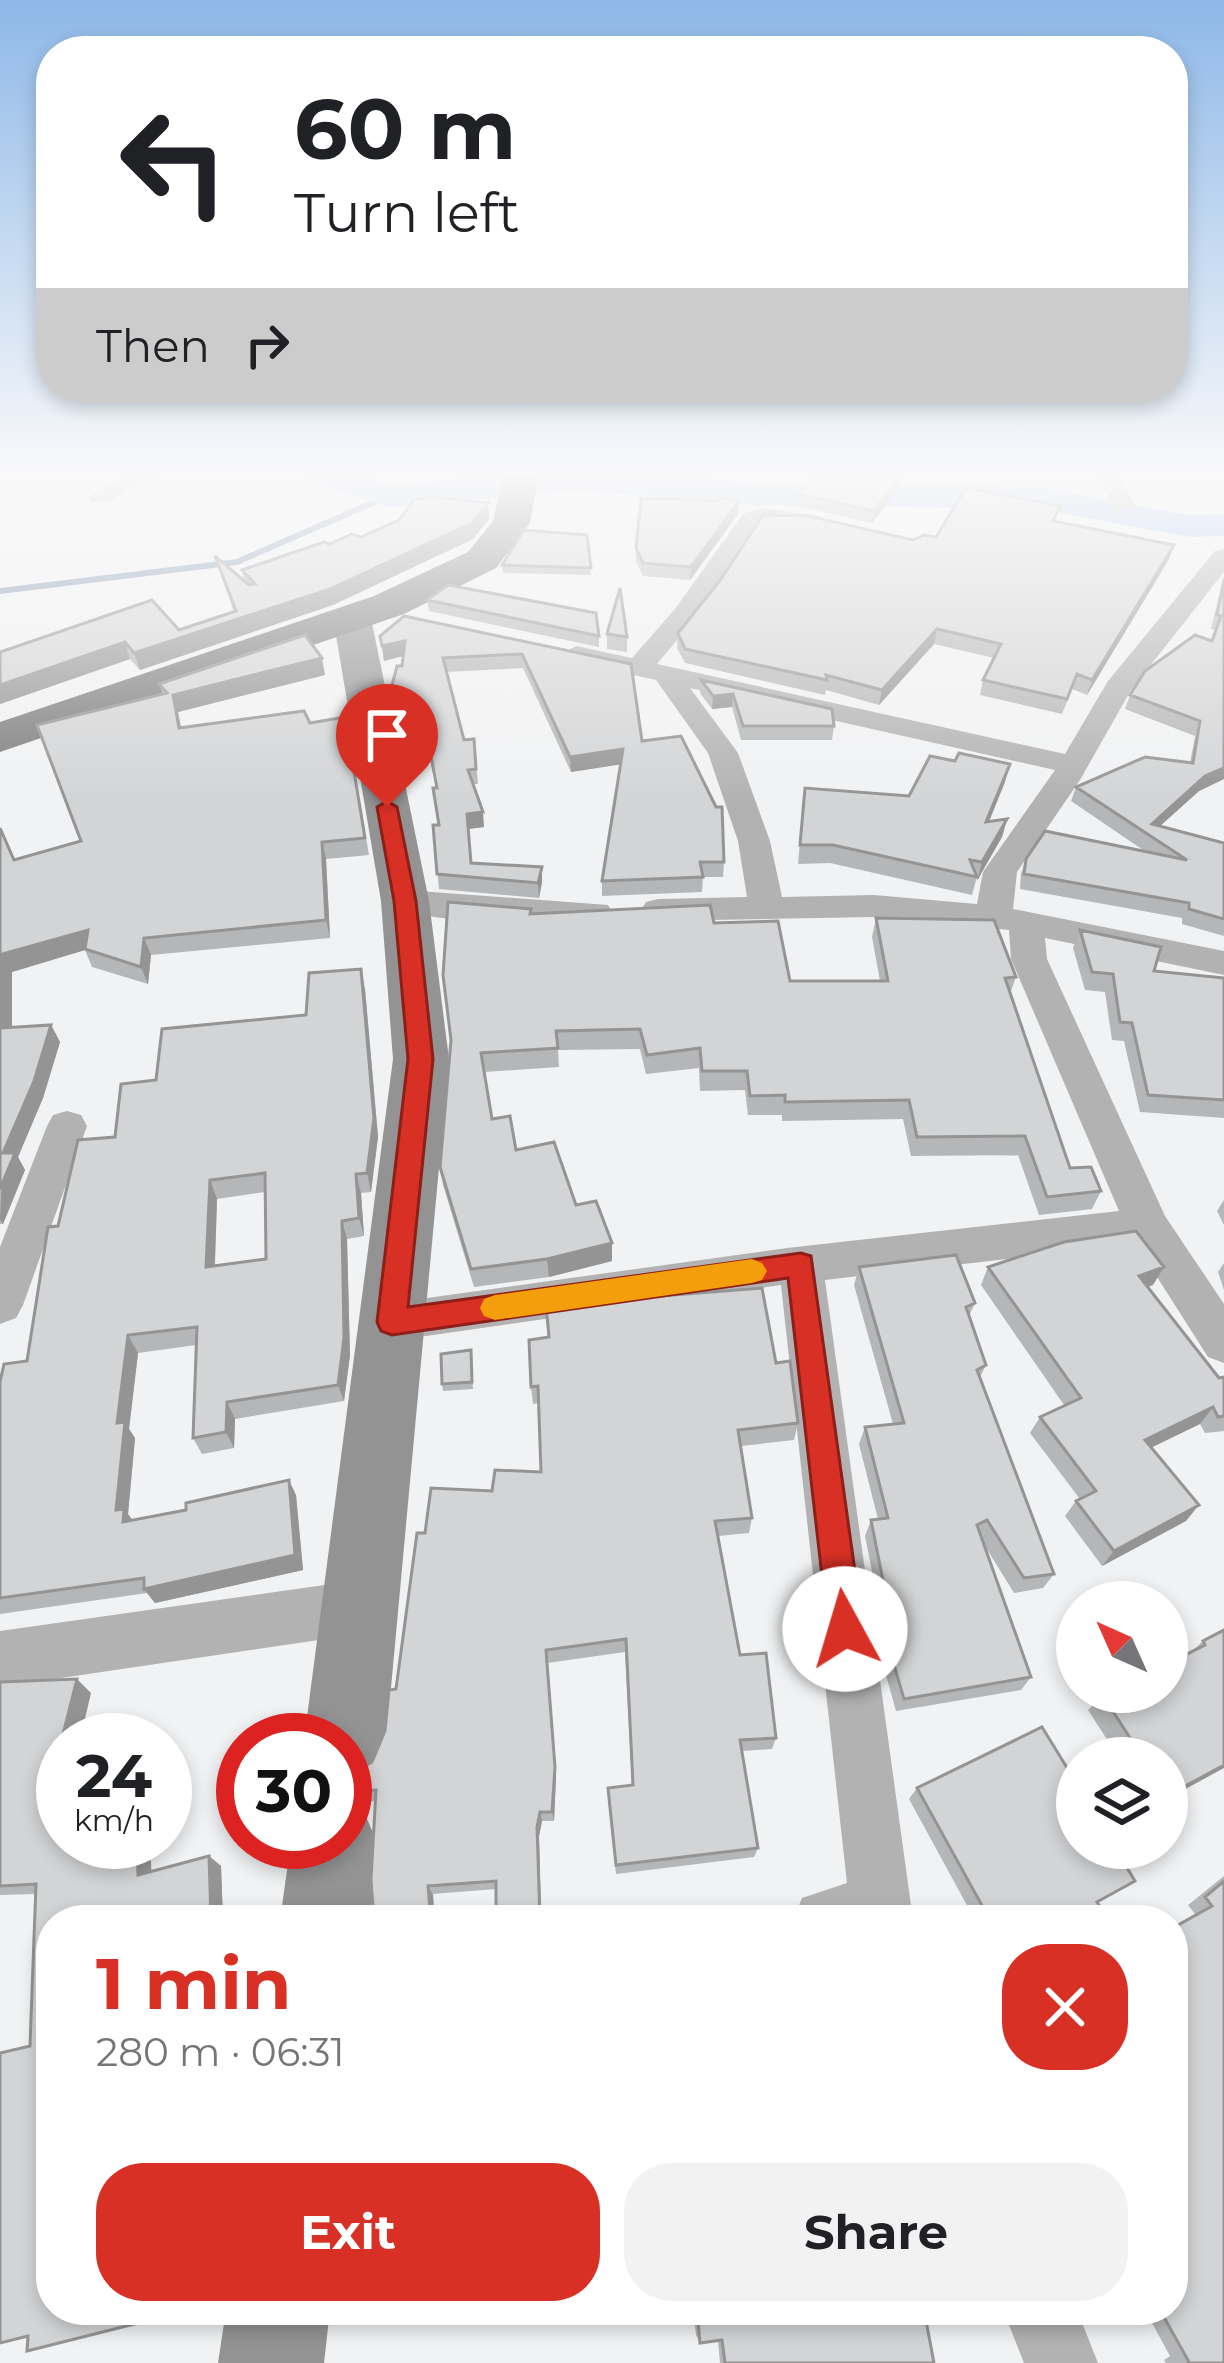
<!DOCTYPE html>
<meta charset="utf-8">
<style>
body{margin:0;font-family:Montserrat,sans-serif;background:#f2f2f2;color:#202124;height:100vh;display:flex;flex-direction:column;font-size:45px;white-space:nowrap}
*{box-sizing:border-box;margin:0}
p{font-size:39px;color:#757577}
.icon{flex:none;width:66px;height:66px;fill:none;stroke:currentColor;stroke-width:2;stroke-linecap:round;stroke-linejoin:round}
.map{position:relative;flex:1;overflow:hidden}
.drawer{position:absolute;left:36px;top:1905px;width:1152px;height:420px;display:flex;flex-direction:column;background:#fff;border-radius:48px;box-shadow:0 6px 18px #0003}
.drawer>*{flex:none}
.guide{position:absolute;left:36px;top:36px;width:1152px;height:366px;border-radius:48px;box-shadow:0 6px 18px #0003;background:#fff;color:#202124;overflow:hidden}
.needle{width:78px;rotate:315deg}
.controls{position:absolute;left:1056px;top:1581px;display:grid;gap:24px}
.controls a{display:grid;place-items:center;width:132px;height:132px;border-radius:50%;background:#fff;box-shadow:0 6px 18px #0003;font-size:60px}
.speed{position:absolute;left:36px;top:1713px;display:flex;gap:24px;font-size:60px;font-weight:700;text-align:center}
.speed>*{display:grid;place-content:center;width:156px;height:156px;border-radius:50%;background:#fff;box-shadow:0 6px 18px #0003;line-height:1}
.speed small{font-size:30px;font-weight:400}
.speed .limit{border:18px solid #d22;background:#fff;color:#111}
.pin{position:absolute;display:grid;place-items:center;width:102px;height:102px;color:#fff;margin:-123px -51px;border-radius:50% 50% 50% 0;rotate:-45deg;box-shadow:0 0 12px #0007}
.pin .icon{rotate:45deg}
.me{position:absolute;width:132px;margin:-66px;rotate:354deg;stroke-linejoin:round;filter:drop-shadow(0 0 9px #0008)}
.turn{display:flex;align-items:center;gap:42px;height:252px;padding:0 60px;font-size:54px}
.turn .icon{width:156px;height:156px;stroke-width:2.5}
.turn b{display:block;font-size:84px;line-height:102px}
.then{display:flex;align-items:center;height:114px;padding:0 60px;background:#0003;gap:24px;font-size:45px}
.round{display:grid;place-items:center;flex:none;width:126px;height:126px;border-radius:48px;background:#f2f2f2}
.headline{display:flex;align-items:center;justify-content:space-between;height:204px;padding:0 60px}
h1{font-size:72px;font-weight:700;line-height:90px;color:#d93025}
.primary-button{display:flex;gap:24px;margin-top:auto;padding:24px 60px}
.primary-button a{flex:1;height:138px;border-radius:48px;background:#d93025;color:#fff;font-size:48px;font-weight:700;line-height:138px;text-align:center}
.primary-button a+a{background:#f2f2f2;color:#202124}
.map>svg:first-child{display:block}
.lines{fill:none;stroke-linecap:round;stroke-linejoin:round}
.stream{stroke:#8090ac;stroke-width:6}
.river{fill:#a7bee7;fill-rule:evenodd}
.street{fill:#b2b2b2;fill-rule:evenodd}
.secondary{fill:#949393;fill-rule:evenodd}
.primary{fill:#7e7d7c;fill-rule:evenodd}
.wall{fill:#b5b6b7;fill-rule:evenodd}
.shaded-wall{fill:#949495}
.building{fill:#d3d4d5;stroke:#949495;stroke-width:3;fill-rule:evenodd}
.route{fill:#d93025;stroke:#8d1f18;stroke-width:3}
.slow{fill:#f59e0b}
</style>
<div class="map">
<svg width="1224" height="2363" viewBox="0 0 1224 2363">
<rect width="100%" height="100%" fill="#f1f2f3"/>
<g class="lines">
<path class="stream" d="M0,591L237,562L388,496"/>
<path class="river" d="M302,473H353L390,485L529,473H628L754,483L1039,487L1189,515L1224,514V536L1189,537L1039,509L754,505L577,490L388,507L307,480Z"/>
<path class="street" d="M133,473H161L108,502H92L88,497Z
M1096,473H1118L1135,505L1131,510H1115Z
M761,508L820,516L832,523L820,530L759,524L693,621L657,664L1065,754L1108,681L1215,551L1224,549V572L1131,690L1080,780L1017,872L1013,909L1224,951V975L1045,938L1047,959L1165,1216L1224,1304V1363L1208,1357L1136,1244L825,1280L913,1920H793L802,1898L847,1883L781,1285L391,1341L375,1336L368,1322L375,1308L391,1303L787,1248L1119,1211L1011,959L1009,930L874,917L658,921L646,918L641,910L646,902L658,899L747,897L738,841L708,753L656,680L566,660L562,654L576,646L632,658L675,609L743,514ZM690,688L1055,770L983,872L977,904L874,895L782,897L770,841L738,753Z
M405,890L608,905L613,913L608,921C563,933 439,921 393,909L388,901L393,893Z
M67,1111L81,1115L87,1126L23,1305L16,1318L0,1324V1247L47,1126L53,1115Z
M360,1580L379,1588L387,1607L379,1626L360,1634L0,1687V1631Z
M1003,2310H1077L1098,2363H1024Z"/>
<path class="secondary" d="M352,607L365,610L371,618L429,901L449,1059L386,1742L374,1771L345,1783V1740H304L393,1059L381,901L333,618L339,610Z
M345,1804L364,1812L377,1842L370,1920H280L291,1842H345Z
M226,2310H330L324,2363H218Z"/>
<path class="primary" d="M504,473H539L530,523L496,568L404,614L0,752V722L374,596L468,552L493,521Z"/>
</g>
<path class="wall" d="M900,478L898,490L872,523L798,506L799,494Z
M488,503L489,519L473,539L333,605L140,670L130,659L0,704V652L179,630L234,612L215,556L244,581L242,570L330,544Z
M738,514L690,580L643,576L636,561V548Z
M1055,521L1174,545L1169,559L1087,695L1072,689L1062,714L980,695L983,680L994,658L934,644L879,705L826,690L825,695L685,663L677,648L678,633L913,540Z
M587,535L591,575L503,573L502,565Z
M1224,575V779L1199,791L1160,826L1224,843V936L1182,924V918L1020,889L1021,874L1026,859L1146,852L1071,801L1076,787L1190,763L1195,736L1125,709L1130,695L1211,641L1215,630L1211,629Z
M427,600L599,636V647L429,611Z
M607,634L627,637V652L607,649Z
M380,636L631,664L642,741L724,862L723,877H703L702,892L602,896V881L620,764L571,772L523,668L447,672L464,740L474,739L478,784H473L484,827L468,829L472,863L542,882L539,898L439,889L433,825H439L436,788L428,749L403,751L393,704L403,656L384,661Z
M325,675L178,712L181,727L310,723L345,717L369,855L326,859L330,938L151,955L148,984L92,967L85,950L12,972V1027L51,1025L60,1042L43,1098L18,1157L25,1170L3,1224H0V828L14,860L81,841L163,694L159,684Z
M701,680L834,726L832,740H741L732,707L712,709L700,693Z
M1005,782L989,822L1007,819L1002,837L976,880L972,895L830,863L798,864L803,806L909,796Z
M531,909V914L714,923L790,981H880L872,937L876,918L1016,977L1010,994L1070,1168L1101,1191L1092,1209L1039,1215L1018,1155L911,1156L903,1119L782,1121V1115H748L745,1090L700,1091L699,1068L646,1074L640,1049L558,1050L559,1067L484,1072L492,1119L516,1150L576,1205L612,1261L549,1277L474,1287L443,1185L440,1167Z
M1080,930L1154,971L1224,978V1118L1140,1112L1124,1041L1112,1040L1105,992L1085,990L1073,948Z
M365,989L378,1137L371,1192L361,1193L364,1236L347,1239L350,1355L344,1401L235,1419L234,1448L202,1454L193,1438L196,1345L138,1353L129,1429L135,1438L128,1514L133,1521L296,1495L303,1570L155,1603L147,1593L0,1614V1382L27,1361L58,1226L115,1137L306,1015ZM265,1192L266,1259L215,1265L217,1199Z
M1224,1200V1225L1217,1211Z
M1224,1263V1290L1218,1272Z
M859,1267L975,1303L969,1316L986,1365L980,1377L1054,1574L1043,1588L1014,1593L985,1546L1031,1677L1021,1690L896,1711L882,1661L878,1631L882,1622L865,1536L871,1520L878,1519L859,1444L865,1427L893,1424L854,1285Z
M988,1267L1153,1285L1148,1287L1219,1378L1224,1377V1431L1205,1433L1200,1424L1151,1448L1186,1521L1102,1566L1065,1516L1076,1501L1080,1499L1030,1433L1040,1417L1064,1405L981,1285Z
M471,1350L473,1389L443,1391L442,1384Z
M776,1363L798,1423L794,1440L741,1446L752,1518L749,1533L718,1536L740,1655L776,1738L772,1749L742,1751L758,1848L754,1857L616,1874L608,1798L632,1786L625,1652L547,1663L556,1777L554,1821H542L539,1836L541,1920H496V1889L433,1894L375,1801L368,1802L361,1791L385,1731L396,1689L492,1491L541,1472L538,1403L533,1404L531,1387Z
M1224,1630L1167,1758H1119L1088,1710L1103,1696L1191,1652L1203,1641Z
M0,1682L91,1693L63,1740L151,1872L209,1856L221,1866L223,1920H51L28,2336L30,2046L35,1894L0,1895Z
M917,1788L1098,1902L1109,1920H975L909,1799Z
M1224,1876V2363H1166L1164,2360L1170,2356L1145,2310H1173V1927L1195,1914L1188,1905Z
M693,2310H924L934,2363H720L718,2341L700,2343L696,2335Z"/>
<path class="shaded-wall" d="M900,478L898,490L872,523L874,511Z
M739,501L738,514L690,580L691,567Z
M488,503L489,519L473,539L333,605L140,670L134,653Z
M1174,545L1169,559L1087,695L1092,680Z
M937,629L934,644L879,705L882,690Z
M405,641L407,655L384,661L382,646Z
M125,642L130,659L0,704V685Z
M322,658L325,675L178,712L184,745L173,695Z
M733,694L732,707L712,709L713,696Z
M623,749V764L571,772L570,757Z
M1010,764L1005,782L981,840L986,822Z
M1224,768V779L1199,791L1150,835L1152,824L1205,776Z
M483,812L484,827L468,829L467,814Z
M1007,819L1002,837L977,881L982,862Z
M322,842L326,859L330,938L326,920Z
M542,867V882L539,898L538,883Z
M88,930L95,947L12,972V1045L2,1028L3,954Z
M144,938L151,955L148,984L141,967Z
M361,969L365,989L378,1137L371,1192L367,1173Z
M51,1025L60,1042L43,1098L18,1157L25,1170L3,1224L0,1220L3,1153Z
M356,1174L361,1193L364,1236L359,1218Z
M210,1180L217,1199L214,1284L206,1267Z
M342,1221L347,1239L350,1355L344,1401L338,1385Z
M612,1243V1261L549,1277L547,1259Z
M1164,1267L1153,1285L1128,1294L1139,1276Z
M128,1335L138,1353L129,1429L135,1438L128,1514L135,1524L134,1537L116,1510L117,1423Z
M227,1402L235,1419L234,1448L226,1432Z
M1213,1407L1200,1424L1133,1456L1145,1440Z
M289,1480L296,1495L303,1570L155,1603L144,1589Z
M1199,1505L1186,1521L1102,1566L1114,1551Z
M547,1663L556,1777L554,1821L552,1812Z
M77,1679L91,1693L80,1740H63V1767L56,1762Z
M1224,1765V1768L1167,1799V1796Z
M540,1812L542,1821L539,1836L541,1920H540L537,1827Z
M137,1842H150L152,1884L138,1875Z
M209,1856L221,1866L223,1920H211Z
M428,1886L433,1894L435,1920H431Z"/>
<path class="building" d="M819,473H869L900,478L874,511L799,494Z
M966,488L1060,506L1053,521L1174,545L1092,680L1077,674L1067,699L983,680L1001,644L937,629L882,690L826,675L827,680L685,649L678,633L721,579L763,515L808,516L913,540L924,535L936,537Z
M431,497L488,503L472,523L330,589L134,653L125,642L0,685V652L152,600L179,630L236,611L215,556L249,585L255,584L242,570L324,542L330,544L352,534L361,537L399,520L414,500Z
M719,497L739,501L691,567L643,563L636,548L641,498L718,501Z
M524,530L587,535L591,568L502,565Z
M1224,580V768L1205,776L1152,824L1224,843V919L1189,909V903L1024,874L1026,859L1045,831L1187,860L1076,787L1145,757L1193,763L1200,721L1130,695L1145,671L1195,635L1212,641L1221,616L1217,615Z
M448,585L596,613L599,636L427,600Z
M620,588L627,637L607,634Z
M404,616L631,664L642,741L681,736L716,807H722L724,862H700L703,877L602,881L623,749L570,757L522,654L443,658L464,740L474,739L476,769L468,770L483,812L467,814L471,863L542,867L538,883L437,874L433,825H439L433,788H437L427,735L401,736L391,689L397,666H402L405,641L382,646L380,636Z
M305,635L322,658L173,695L179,728L304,711L310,723L345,717L365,838L322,842L326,920L144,938L141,967L85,949L88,930L3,954L2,1028L51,1025L34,1081L3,1153H15L0,1189V828L14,860L81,841L37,725L167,693L159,684Z
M701,680L832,709L834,726H743L733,694L713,696Z
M959,753L1010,764L986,822L1007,819L982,862L970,860L977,877L833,845H800L805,788L909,796L930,756L955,761Z
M448,902L531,909L530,914L710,905L714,923L778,921L790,981H888L876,918L994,920L1016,977L1005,978L1070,1168L1091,1167L1101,1191L1047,1197L1025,1136L917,1137L909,1100L785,1102V1095L750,1096L747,1071H702L700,1048L647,1055L640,1029L556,1031L558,1048L481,1053L492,1119L510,1116L516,1150L554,1142L576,1205L596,1201L612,1243L547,1259L471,1269L440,1167L451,1040L443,975Z
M1080,930L1161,947L1154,971L1224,978V1100L1148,1095L1132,1023L1120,1022L1113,974L1092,972Z
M361,969L374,1118L367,1173L356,1174L359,1218L342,1221L344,1338L338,1385L227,1402L226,1432L193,1438L197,1327L128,1335L117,1423L125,1422L116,1510L124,1509L123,1522L186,1510V1503L289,1480L295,1555L144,1589V1578L0,1598V1382L4,1364L27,1361L48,1227L58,1226L78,1140L115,1137L121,1084L156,1080L162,1029L306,1015L309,973ZM265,1173L266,1259L206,1267L210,1180Z
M1136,1231L1164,1267L1139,1276L1219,1378L1224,1377V1416L1218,1417L1213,1407L1145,1440L1199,1505L1114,1551L1076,1501L1096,1491L1040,1417L1081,1398L988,1267L1064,1242Z
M956,1255L975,1303L966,1307L986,1365L977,1370L1054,1574L1024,1578L987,1520L977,1525L1031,1677L904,1699L889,1648L885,1617L890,1616L871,1520L888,1518L865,1427L904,1423L859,1267Z
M762,1288L776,1363L790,1361L798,1423L738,1430L752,1518L715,1521L740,1655L766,1653L776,1738L740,1740L758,1848L616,1865L608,1788L633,1785L626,1639L546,1650L555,1767L552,1812H540L537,1827L540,1919L496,1920V1881L428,1886L431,1920H374L371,1880L376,1790L361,1791L362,1768L372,1762L385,1731L389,1690L396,1689L417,1533H425L431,1488L492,1491L495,1470L541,1472L538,1386L531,1387L529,1340L549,1337L546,1305Z
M471,1350L472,1382L442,1384L441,1354Z
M1224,1630V1765L1167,1796V1758H1143L1103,1696L1110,1692H1167V1664L1205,1645L1203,1641Z
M77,1679L56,1762L63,1761V1842H137L138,1875L209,1856L211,1920H51V2310H182V2312L27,2351L28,2336L0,2343V2053L30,2046L36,1884L0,1886V1682Z
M1042,1727L1077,1784V1848H1115L1135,1881L1097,1902L1109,1920H990L917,1788Z
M1224,1881V2363H1188L1189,2362L1160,2310H1173V2241L1179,2237L1173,2225V1928L1212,1906L1205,1897Z
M697,2310H924L934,2363H725L722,2340L700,2343Z"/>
<linearGradient id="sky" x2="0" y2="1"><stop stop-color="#8eb8e8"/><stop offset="0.59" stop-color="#f9f9fa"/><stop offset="1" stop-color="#f9f9fa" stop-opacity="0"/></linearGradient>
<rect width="1224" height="803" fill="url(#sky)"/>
<path class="route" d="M387,801L397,807L416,901L433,1059L408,1307L801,1253L811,1256L863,1629L858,1642L845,1647L833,1642L828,1629L788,1278L392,1335L381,1331L377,1322L408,1059L394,901L377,807Z"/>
<path class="slow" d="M752,1259L762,1263L767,1271L762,1280L752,1283L495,1320L484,1316L480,1308L484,1299L495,1295Z"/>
</svg>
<div class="controls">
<a><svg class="needle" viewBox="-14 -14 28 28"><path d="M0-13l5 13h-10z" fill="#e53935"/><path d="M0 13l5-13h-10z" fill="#757577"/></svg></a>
<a><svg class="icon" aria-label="layers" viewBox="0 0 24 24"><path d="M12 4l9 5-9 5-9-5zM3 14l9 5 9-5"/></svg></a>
</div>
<div class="speed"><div>24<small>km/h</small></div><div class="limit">30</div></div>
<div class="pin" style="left:387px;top:807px;background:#d93025"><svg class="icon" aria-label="arrive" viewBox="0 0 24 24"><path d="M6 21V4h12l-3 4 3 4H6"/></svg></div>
<svg class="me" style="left:845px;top:1629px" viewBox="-20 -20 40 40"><circle r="19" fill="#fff"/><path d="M0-13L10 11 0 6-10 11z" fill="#d93025"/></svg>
<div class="guide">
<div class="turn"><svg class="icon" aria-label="left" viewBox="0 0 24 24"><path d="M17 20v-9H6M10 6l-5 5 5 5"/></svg><div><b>60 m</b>Turn left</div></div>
<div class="then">Then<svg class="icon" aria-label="right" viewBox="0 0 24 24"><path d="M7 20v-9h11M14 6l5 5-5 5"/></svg></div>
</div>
<section class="drawer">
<div class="headline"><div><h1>1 min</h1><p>280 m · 06:31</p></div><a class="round" style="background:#d93025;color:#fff"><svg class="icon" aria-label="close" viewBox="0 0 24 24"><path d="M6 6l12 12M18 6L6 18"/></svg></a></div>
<div class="primary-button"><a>Exit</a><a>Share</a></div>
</section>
</div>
